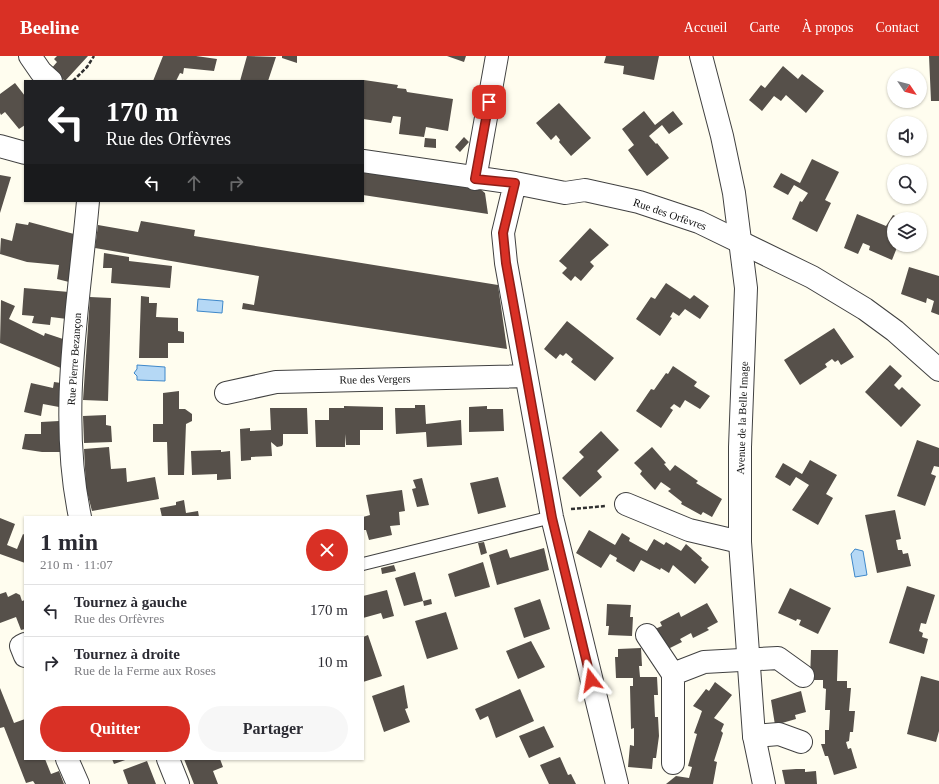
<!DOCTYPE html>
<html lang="fr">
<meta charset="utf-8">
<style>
body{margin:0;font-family:"Times New Roman",serif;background:#f7f7f7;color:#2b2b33;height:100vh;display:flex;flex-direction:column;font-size:15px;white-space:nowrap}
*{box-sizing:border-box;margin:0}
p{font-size:13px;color:#7c7c81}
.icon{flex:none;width:22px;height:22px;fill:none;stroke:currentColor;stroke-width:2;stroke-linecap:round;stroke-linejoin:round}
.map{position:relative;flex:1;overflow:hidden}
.side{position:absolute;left:24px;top:460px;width:340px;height:244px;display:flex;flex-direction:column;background:#fff;border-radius:0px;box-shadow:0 1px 3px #0004}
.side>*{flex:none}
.hud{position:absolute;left:24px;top:24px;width:340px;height:122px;border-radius:0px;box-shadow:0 1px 3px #0004;background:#202124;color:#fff;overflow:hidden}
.needle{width:26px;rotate:125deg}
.buttons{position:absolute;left:887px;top:12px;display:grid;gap:8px}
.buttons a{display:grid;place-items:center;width:40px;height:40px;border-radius:50%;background:#fff;box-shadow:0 1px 3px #0004;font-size:20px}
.pin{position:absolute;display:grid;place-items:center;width:34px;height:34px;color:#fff;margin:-17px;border-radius:8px;box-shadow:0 2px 6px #0006}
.me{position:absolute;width:44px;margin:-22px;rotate:346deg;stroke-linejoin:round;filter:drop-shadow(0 0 3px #0008)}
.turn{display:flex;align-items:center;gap:14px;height:84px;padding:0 16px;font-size:18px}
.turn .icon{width:52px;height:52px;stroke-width:2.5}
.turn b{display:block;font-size:28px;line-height:34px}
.lanes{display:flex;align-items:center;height:38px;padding:0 16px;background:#0003;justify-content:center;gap:20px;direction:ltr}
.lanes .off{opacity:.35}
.round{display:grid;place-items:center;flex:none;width:42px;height:42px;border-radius:21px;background:#f7f7f7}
.headline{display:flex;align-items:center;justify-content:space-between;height:68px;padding:0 16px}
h1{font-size:24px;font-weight:700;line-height:30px}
.primary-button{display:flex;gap:8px;margin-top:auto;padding:8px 16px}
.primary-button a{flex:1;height:46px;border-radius:24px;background:#d93025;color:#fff;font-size:16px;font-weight:700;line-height:46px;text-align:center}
.primary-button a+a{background:#f7f7f7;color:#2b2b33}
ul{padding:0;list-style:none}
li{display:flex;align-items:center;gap:12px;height:52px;padding:0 16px;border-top:1px solid #e1e1e2}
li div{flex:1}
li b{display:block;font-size:15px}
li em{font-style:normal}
header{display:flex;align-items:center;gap:24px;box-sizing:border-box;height:56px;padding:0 20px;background:#d93025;color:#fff}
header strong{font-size:19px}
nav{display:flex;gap:22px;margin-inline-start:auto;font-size:14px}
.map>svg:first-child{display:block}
.water{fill:#b5d8f5;stroke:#3e88ca}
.building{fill:#56504a}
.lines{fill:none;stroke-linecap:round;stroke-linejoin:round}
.service-casing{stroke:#414141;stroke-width:14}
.minor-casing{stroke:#414141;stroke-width:24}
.tertiary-casing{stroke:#414141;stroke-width:24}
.path{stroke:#303030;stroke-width:2.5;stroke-dasharray:4 2;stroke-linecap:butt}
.service{stroke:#fff;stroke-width:12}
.minor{stroke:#fff;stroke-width:22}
.tertiary{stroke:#fff;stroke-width:22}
.route-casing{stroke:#8d1f18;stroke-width:10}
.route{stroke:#d93025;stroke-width:7}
.labels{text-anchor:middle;stroke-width:4;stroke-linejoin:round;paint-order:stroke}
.street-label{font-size:11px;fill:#0e0e0e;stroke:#fff}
</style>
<header>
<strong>Beeline</strong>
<nav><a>Accueil</a><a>Carte</a><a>À propos</a><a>Contact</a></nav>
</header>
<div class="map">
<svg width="939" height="728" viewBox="0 0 939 728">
<rect width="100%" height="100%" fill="#fffdef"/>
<path class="water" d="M198,243L223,245L222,257L197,255Z
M137,309L165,311V325L137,324V320L134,317L137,313Z
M855,493L863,495L867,519L855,521L851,498Z"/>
<path class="building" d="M57,0H88L65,25L51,13L57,6L54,3Z
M163,0H196L217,3L214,15L184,12L183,18L180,17L176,25H153Z
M247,0L276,1L268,25H240Z
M282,0H297V7L282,2Z
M447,0H466L464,6Z
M606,0H659L654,24L623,18L624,10L604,7Z
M929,0H939V45H931Z
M783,10L798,23L802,18L824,35L806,57L786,39L781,45L774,40L762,55L749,44L761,29L765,32Z
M364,24L398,29L397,32L406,33L407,36L453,43L448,75L426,71L424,81L399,78L401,61L393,60L391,67L363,63Z
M15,27L25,40V69L19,73L5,56L1,59L0,57V38Z
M559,47L591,82L571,100L559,86L560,84L556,79L551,84L536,67Z
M644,55L655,69L673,55L683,68L669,78L662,69L649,80L656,88L657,87L669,102L647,120L628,94L634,89L622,73Z
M464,81L469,86L460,96L455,91Z
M425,82L436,83V92L424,91Z
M812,103L839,116L825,144L831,147L817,176L792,163L800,145L802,146L808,137L794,129L788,139L773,131L781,117L800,127Z
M363,114L479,132L485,137L488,158L363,139Z
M0,119L11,121L0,157Z
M857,158L886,170L893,159L903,163H894V189H898L892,204L869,194L870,190L863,187L858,198L844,192Z
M141,165L195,174L194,180L498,229L507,293L242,253L243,247L254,249L259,220L95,192L98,169L138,176Z
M29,166L74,178L71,200L76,201L73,227L57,223L59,209L27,206L0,198L1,182L12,185L16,167L28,169Z
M590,172L609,189L590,206L594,210L581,225L575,220L571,225L562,217L567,212L559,205Z
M104,197L129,201V205L172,210L170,232L111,227L112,212H103Z
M909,211L939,220V259L931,256L934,245L927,242L926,247L901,238Z
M666,227L690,243L694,239L709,250L700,263L685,253L679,260L673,256L670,261L672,262L660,280L636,263L651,241L655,243Z
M24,232L69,236L67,263L51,261L50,269L32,267L34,260L22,259Z
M141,240L149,241V247H157L156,261L178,262V275L184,276V287H168V302H139Z
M90,241L111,242L108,345L83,344Z
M1,244L15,250L9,263L44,280L45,277L66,284L63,313L0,287Z
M567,265L614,302L595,325L571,306L573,303L566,297L563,300L560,298L556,303L544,293Z
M834,272L854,301L841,309L838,304L835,306L832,303L825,308L827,311L800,329L784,304Z
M890,309L902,320L894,329L899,334L902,331L921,349L901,371L865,336Z
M673,310L697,326L694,330L710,340L700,353L685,344L680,352L674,348L670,352L673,354L661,372L636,355L651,333L654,334L666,317L668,318Z
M54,326L61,327L59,351L43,348L41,360L24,356L31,327L53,332Z
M179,335V353H185L192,358V365L186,368L184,419H168L167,386H153V368H163V337Z
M415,349H425L426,368L461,364L462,389L427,391L426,376L396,378L395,352H415Z
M344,350L383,351V374H360V389H346L345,378V391H316L315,364H329V352H344Z
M487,350V353H503L504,375L469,376V351Z
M270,352H307L308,378H283V388L282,390L277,391L271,386L272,400L251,401V404L241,405L240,373L250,372V375L271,374Z
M106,359V369L111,370L112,386L84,387L83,360Z
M59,365L62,396H42L22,393L25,378H41V366Z
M601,375L619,394L597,415L602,421L580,441L562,422L584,401L579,396Z
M917,384L939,392V411L934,410L931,418L936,420L925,450L897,440Z
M109,391L111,413L126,412L127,426L155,421L159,443L92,455L86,432L84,393Z
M652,391L666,407L664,408L670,415L675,409L698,425L696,427L722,443L712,461L703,456L701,459L681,448L682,446L668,435L671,433L661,426L655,434L640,418L642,415L634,407Z
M221,394V396L230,395L231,423L217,424V418L192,419L191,395Z
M810,404L837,419L826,438L833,442L818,469L792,454L809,429L796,421L790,430L775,421L783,407L802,418Z
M498,421L506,451L478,458L470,427Z
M422,422L429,449L417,451L412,433L416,432L413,424Z
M402,434L405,455L399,456L400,469L390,470L392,479L369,484L366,474H363V461L370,459L366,439Z
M184,444L186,457L198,455L199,461H162L160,452L176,449V446Z
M895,454L901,483L896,484L898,494H902L903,498L908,497L911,510L877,517L865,459Z
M0,462L15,468L7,489L17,493L23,478L25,479V507L0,498Z
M589,474L615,489L622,477L630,482L629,485L647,495L654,483L664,489L666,486L681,495L686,488L702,502L701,504L709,511L695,528L673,509L669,517L661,512L660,514L641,504L634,516L616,505L617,502L610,498L601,512L576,497Z
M484,486L487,497L481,499L478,487Z
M544,492L549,514L497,529L489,499L507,493L510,502Z
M483,506L490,531L455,541L448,518Z
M394,509L396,515L382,518L381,512Z
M415,516L423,545L404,550L395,522Z
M907,530L935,539L926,568L921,567L919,575L923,577L922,581L928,583L924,598L889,587Z
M790,532L831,552L818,578L799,569L801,564L797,563L796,565L778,557Z
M387,534L394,560L383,563L381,557L363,562V540Z
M6,536L8,541L16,537L20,539L22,545L25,544V573L21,574L16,561L0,567V538Z
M431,543L432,548L424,550L423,545Z
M540,543L550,573L524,582L514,552Z
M707,547L718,566L707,572L709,574L693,582L691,577L680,583L682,586L666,594L655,573L662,570L660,566L679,556L681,561Z
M607,548L631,549L630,561H633L632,580L608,579L609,570H606Z
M446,556L458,593L427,603L415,565Z
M368,579L382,620L363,626V581Z
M531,585L545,611L518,623L506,595Z
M641,592L642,610H639L640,621H657L658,639H654L655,661H658L659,680L656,702H653L652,713L628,711L630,689L634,690V672L631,673L630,630H633V622H616L615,601H618V593Z
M811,594H838L837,625H847V632H851L849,655H855L853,676H850L849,685L846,686L848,693L851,692L857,712L834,719L828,700H825L821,688H825V674H829L830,654H825L826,633L823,632V624H810Z
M921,620L939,625V675L936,686L907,678Z
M715,626L732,639L714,662L724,668L721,675L723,677L714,705L717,706L713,728H666L676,720L689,722L692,711L688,710L697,678L694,677L702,655L693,650L706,633L709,635Z
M404,629L408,652L405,653L410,666L384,676L372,640Z
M0,632L14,667L25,663V703H45L51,718L59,715L64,728H35L33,725L26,727L4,671L0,672Z
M520,633L534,665L496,682L488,660L480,664L475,653Z
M801,635L806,656L795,659L796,663L775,669L771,644Z
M544,670L554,691L529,702L519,680Z
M560,701L568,719L571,718L576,728H549L540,709Z
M112,703H128L114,708Z
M184,703H220L223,711L213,715L218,728H194Z
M147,705L156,728H128L123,714Z
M796,713H805V716L816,715L817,728H785L782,714Z"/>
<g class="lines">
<g class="service-casing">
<path id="service" d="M363,508L552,461"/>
</g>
<g class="minor-casing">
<path id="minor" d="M30,0L41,16L51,25
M0,90L25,97
M363,105L515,127L565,137L585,134L639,146L699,166L812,221L865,253L895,275L939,314
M475,123L497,0
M515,127L503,177L506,207L552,461L617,728
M226,337L276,326L526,320
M626,448L689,474L740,486
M80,461C58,357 79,249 88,145
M647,579L673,618V707
M25,588L21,590L25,600
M673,618L704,606L778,602L803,620
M754,680L779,678L801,686
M67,703L78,728
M168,703L178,728"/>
</g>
<g class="tertiary-casing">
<path id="tertiary" d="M701,0L722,80L734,137L746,232L740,391V486L754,680L764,728"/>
</g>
<path class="path" d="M73,25L87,11L94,0
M571,453L606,450"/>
<use href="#service" class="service"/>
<use href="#minor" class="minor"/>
<use href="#tertiary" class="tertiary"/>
</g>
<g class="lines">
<g class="route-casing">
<path id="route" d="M489,46L475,123L515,127L503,177L506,207L552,462L591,624"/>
</g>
<use href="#route" class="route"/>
</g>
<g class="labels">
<g class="street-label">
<text transform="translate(670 158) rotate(19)" y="4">Rue des Orfèvres</text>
<text transform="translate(74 303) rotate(-86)" y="4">Rue Pierre Bezançon</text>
<text transform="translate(375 323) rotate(-1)" y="4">Rue des Vergers</text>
<text transform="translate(742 362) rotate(-88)" y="4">Avenue de la Belle Image</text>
</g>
</g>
</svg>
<div class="buttons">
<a><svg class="needle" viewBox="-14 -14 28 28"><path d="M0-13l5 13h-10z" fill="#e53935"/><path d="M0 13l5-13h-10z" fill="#7c7c81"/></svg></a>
<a><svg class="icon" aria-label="sound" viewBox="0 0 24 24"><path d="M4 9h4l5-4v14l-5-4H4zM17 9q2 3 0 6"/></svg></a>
<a><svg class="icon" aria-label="search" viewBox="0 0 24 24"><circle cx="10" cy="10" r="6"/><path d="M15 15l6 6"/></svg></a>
<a><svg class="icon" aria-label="layers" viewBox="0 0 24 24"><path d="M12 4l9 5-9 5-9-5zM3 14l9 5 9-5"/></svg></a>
</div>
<div class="pin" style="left:489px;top:46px;background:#d93025"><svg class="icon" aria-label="arrive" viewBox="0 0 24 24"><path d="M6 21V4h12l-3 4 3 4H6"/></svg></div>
<svg class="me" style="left:591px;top:624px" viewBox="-20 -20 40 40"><path d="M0-17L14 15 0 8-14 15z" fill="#d93025" stroke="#fff" stroke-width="4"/></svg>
<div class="hud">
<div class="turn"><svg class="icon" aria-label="left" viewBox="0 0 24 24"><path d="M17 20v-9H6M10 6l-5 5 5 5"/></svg><div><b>170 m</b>Rue des Orfèvres</div></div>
<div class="lanes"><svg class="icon" aria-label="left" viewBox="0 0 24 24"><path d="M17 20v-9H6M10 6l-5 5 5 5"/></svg><svg class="icon off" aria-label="ahead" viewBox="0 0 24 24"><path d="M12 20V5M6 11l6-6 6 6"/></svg><svg class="icon off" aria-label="right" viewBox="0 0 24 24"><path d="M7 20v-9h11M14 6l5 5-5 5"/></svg></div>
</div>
<section class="side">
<div class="headline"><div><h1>1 min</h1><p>210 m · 11:07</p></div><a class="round" style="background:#d93025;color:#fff"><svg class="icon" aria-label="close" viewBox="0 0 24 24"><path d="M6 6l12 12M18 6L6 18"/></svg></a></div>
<ul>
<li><svg class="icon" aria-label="left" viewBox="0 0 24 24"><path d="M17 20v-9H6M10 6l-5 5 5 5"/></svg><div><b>Tournez à gauche</b><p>Rue des Orfèvres</p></div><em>170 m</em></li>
<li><svg class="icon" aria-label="right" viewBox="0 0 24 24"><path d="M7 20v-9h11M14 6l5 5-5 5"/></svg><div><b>Tournez à droite</b><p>Rue de la Ferme aux Roses</p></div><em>10 m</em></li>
</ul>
<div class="primary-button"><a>Quitter</a><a>Partager</a></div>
</section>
</div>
